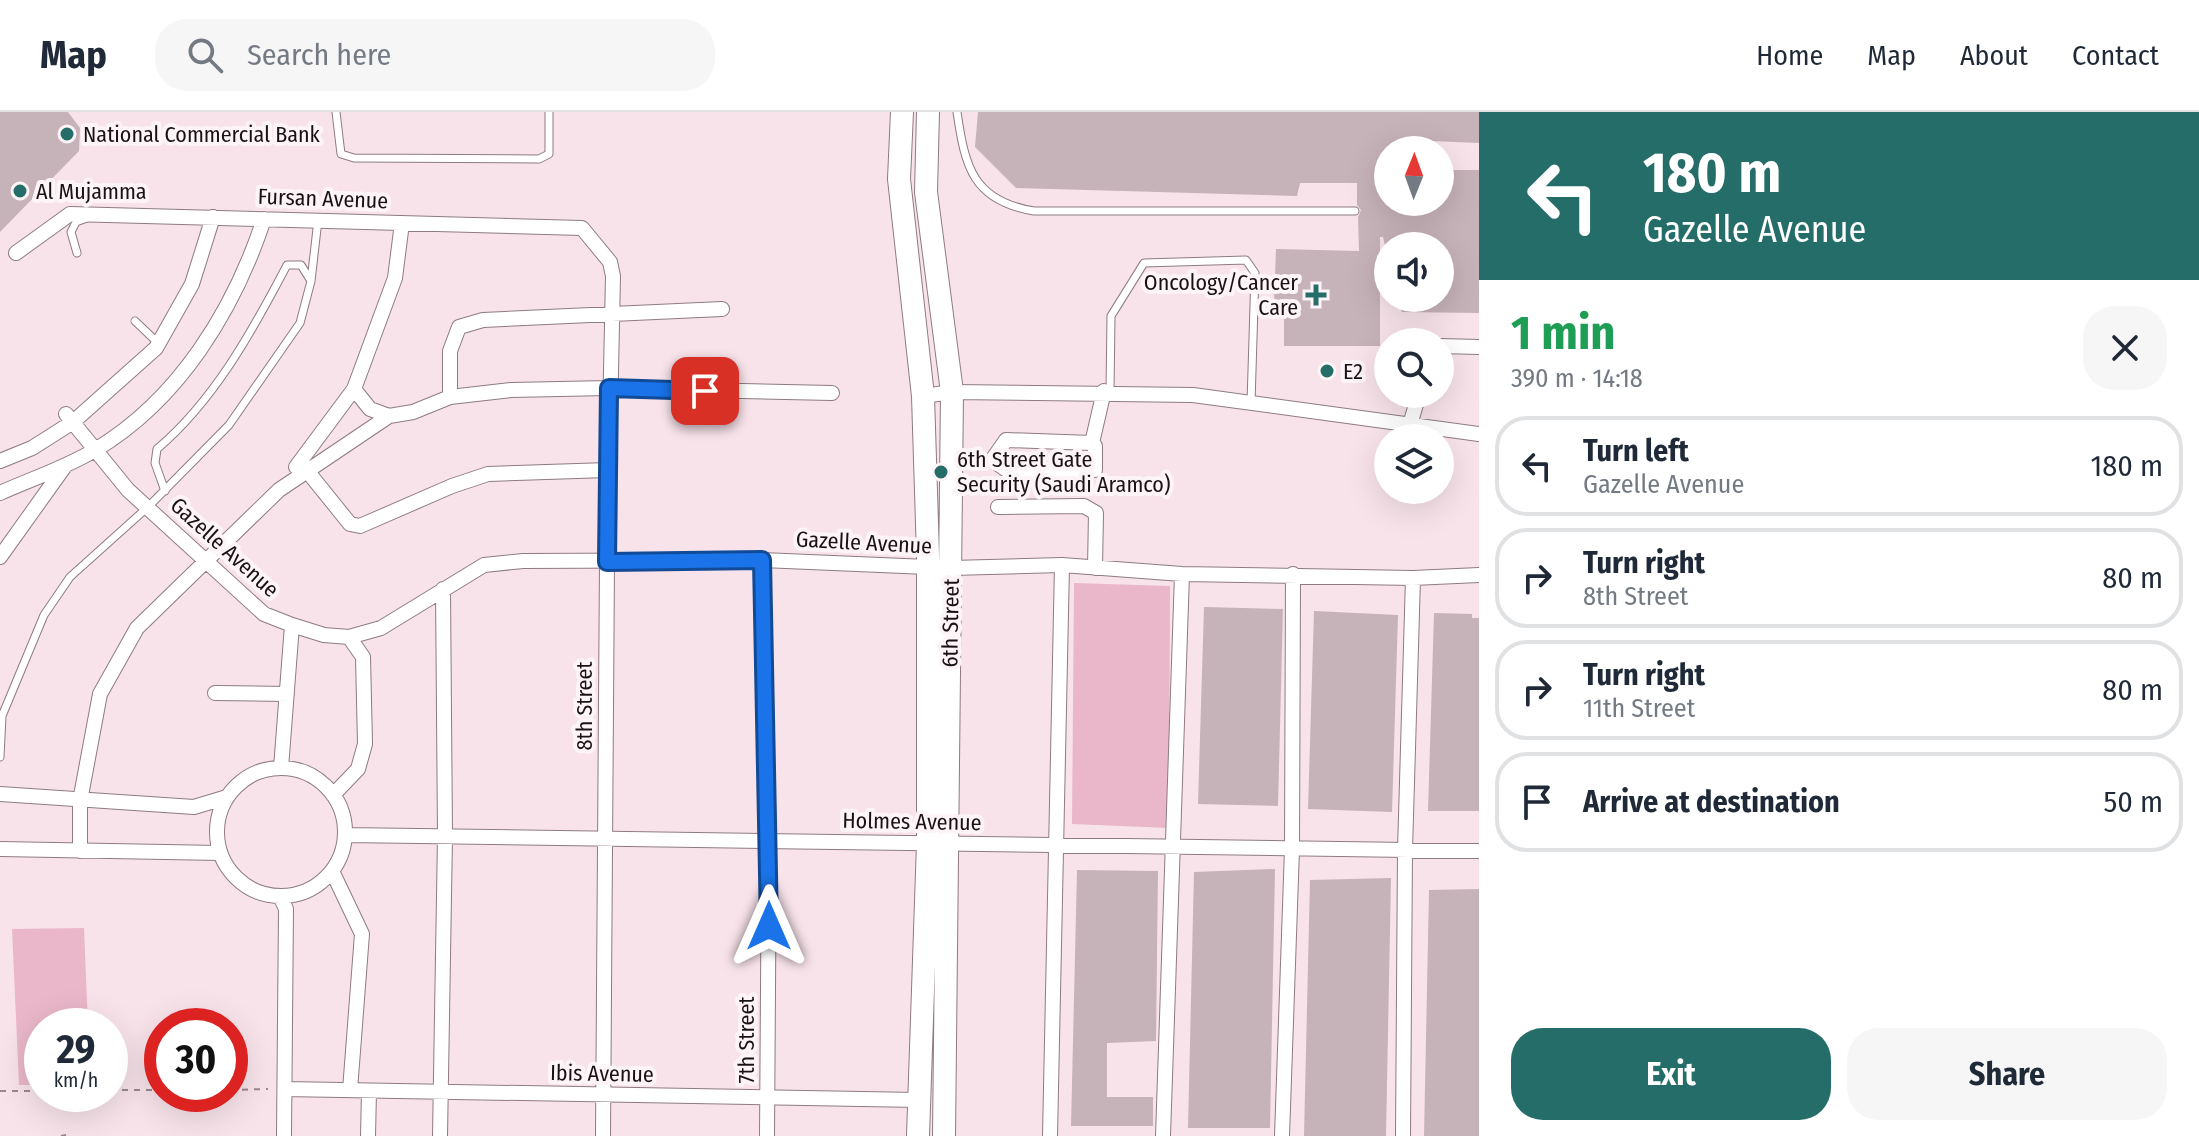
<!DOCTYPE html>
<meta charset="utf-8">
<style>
body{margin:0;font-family:"Fira Sans Condensed",sans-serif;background:#f6f6f7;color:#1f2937;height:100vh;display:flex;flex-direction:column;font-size:30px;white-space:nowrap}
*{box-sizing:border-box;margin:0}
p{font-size:26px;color:#747a83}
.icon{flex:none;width:44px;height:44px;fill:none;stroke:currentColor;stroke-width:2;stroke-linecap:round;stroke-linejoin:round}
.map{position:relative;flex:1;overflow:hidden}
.panel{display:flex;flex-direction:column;background:#fff;width:720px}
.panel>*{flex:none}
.hud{background:#246d68;color:#fff;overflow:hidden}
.needle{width:52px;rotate:1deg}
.fabs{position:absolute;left:1374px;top:24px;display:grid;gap:16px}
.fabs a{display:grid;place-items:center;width:80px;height:80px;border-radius:50%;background:#fff;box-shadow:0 8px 32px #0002;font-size:40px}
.speed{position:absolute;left:24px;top:896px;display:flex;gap:16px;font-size:40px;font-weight:700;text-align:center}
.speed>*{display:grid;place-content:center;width:104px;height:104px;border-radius:50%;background:#fff;box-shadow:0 8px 32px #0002;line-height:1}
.speed small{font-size:20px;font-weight:400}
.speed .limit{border:12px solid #d22;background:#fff;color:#111}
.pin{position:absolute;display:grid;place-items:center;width:68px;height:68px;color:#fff;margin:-34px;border-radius:16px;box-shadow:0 4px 12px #0006}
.me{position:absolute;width:88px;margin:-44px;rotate:0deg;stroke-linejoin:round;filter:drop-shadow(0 0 6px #0008)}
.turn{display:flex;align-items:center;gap:28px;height:168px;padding:0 32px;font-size:36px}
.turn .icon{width:104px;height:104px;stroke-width:2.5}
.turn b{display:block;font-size:56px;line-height:68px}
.round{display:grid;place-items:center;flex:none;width:84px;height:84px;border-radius:32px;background:#f6f6f7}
.head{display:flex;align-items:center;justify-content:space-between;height:136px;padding:0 32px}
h1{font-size:48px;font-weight:700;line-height:60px;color:#1e9e55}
.cta{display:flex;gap:16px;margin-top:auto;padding:16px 32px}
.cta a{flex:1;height:92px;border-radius:32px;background:#246d68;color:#fff;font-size:32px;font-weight:700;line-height:92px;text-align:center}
.cta a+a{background:#f6f6f7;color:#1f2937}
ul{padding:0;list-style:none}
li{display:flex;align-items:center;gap:24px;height:100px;margin:0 16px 12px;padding:0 16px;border:4px solid #e0e1e3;border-radius:32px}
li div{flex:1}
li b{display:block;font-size:30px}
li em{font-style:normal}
header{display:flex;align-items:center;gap:48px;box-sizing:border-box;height:112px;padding:0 40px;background:#fff;border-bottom:2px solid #e0e1e3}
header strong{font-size:38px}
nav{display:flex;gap:44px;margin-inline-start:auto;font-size:28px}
.search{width:560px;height:72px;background:#f6f6f7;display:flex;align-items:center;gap:20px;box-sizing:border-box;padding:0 28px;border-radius:32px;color:#747a83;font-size:30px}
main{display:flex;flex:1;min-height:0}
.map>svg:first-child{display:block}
.green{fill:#e9b7c9}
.building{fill:#c6b2b9}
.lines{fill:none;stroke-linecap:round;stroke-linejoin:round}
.service-casing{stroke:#8e7b82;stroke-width:9}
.minor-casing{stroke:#8e7b82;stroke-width:16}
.secondary-casing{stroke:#8e7b82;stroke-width:24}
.path{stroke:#98898f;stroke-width:2;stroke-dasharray:6 6;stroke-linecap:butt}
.service{stroke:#fff;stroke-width:7}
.minor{stroke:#fff;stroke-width:14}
.secondary{stroke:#fff;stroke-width:22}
.route-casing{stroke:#114b97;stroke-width:20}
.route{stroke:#1a73e8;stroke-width:14}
.poi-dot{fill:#246d68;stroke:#fdf4f7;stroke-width:3}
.labels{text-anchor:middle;stroke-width:8;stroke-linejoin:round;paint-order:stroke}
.poi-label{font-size:22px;fill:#191215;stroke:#fdf4f7;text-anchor:start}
.street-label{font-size:22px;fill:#191215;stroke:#fdf4f7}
</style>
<header>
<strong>Map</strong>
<div class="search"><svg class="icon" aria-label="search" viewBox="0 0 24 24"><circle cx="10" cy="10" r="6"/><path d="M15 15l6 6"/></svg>Search here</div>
<nav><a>Home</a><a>Map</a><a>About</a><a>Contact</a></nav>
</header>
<main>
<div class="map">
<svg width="1479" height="1024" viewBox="0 0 1479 1024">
<rect width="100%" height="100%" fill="#f8e3ea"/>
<path class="green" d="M1074,471L1170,474L1169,716L1072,712Z
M84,816L88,914H42V973H19L12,817Z"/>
<path class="building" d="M0,0H68L80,16L79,39L0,120Z
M978,0H1479V31L1430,29V38H1388V90H1440V58H1479V201L1402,200L1398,186H1440V134H1385L1383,125H1380V234H1284V193L1274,192L1276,137L1359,139L1358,105L1361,98L1357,93V71H1300L1297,84L1016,76L975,35Z
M1204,495L1283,497L1278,694L1198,692Z
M1314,499L1398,503L1392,700L1308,697Z
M1434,501L1472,502V506H1479V699H1428Z
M1275,757L1270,1016H1188L1194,760Z
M1077,758L1158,759L1156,929L1107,931V985H1153V1014H1071Z
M1391,766L1386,1024H1304L1310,768Z
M1479,777V1024H1424L1429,778Z"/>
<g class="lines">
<g class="service-casing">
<path id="service" d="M336,0L341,42L354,46L539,47L549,42V0
M957,0C965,55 973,89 1034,99H1355
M77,141L71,120L76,110L87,106
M135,209L158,231
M1110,279L1111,204L1144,151L1246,148L1255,161L1251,291
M165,379L155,351L157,337C214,289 253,218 287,153H301L311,169
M0,645L2,604L44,503L70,465L148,395L229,313L300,211L311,169L318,108"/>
</g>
<g class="minor-casing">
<path id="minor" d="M16,141L70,102L582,116L610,150L613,164L607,450L603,1024
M1440,234L1479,235
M354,277L370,297L389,304
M923,284L952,280L1193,283L1479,322
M450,285V239L459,215L483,208L722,197
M66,302L128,378L264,502L292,513L324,523L349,525L381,516L484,453L523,449L762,448L951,456L1062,453L1182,462L1413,466L1479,463
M1410,313L1419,282
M1092,331L1006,328L992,348L1011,361L1095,358V334L1092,331L1104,279
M0,349L32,336L73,310L156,236L192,172L213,105
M300,350L350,412L360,414L452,374L488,362L608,358
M296,355L354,277L395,166L402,111
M0,381C31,367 65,356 95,338C179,288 234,198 264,107
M998,395L1084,394L1096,401L1095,456
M0,445L65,354
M762,448L769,729L767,1024
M215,581L287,582
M217 720a64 64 0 1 1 128 0a64 64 0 1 1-128 0Z
M281,656L292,513
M0,682L194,695L227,685
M333,683L358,657L365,632L363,545L349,525
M345,723L1479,739
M0,737L220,741
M80,739V689L100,582L137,516L279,378L389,304L413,300L450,285L511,278L609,276L832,281
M332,759L362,822L350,978
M280,784L286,797L284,1024
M285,977L919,988
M368,1024L369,979
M440,1024L445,724L443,477
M1050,1024L1062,453
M1163,1024L1182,462
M1282,1024L1292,737L1293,462
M1403,1024L1405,738L1413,466"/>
</g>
<g class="secondary-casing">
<path id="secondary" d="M902,0L899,67L923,284L928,443V731L918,1024
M928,0L926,80L952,280L944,1024"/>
</g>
<path class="path" d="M110,978H162
M230,978L268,977
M0,979H42
M61,1024L66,1023"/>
<use href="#service" class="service"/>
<use href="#minor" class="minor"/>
<use href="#secondary" class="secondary"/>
</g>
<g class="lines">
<g class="route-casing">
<path id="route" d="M705,279L609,276L607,450L762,448L769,814"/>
</g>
<use href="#route" class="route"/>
</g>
<g class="poi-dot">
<circle cx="67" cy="22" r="8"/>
<circle cx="20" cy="79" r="8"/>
<path d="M1312 171h8v8h8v8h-8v8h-8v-8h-8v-8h8z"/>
<circle cx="1327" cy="259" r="8"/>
<circle cx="941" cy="360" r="8"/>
</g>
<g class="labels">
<g class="poi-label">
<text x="83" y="30">National Commercial Bank</text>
<text x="36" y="87">Al Mujamma</text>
<text x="1298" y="178" text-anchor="end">Oncology/Cancer<tspan x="1298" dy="25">Care</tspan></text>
<text x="1343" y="267">E2</text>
<text x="957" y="355">6th Street Gate<tspan x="957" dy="25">Security (Saudi Aramco)</tspan></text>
</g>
<g class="street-label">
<text transform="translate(323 86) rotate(2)" y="8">Fursan Avenue</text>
<text transform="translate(864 430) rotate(3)" y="8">Gazelle Avenue</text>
<text transform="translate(225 435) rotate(42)" y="8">Gazelle Avenue</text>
<text transform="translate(950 511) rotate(-89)" y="8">6th Street</text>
<text transform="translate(584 594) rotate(-90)" y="8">8th Street</text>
<text transform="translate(912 709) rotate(1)" y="8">Holmes Avenue</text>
<text transform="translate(746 928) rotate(-90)" y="8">7th Street</text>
<text transform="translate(602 961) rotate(1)" y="8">Ibis Avenue</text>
</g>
</g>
</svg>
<div class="fabs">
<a><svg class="needle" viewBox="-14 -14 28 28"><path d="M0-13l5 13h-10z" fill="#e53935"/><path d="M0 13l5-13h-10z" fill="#747a83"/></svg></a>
<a><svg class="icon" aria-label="sound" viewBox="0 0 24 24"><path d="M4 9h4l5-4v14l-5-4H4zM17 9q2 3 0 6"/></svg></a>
<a><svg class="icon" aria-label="search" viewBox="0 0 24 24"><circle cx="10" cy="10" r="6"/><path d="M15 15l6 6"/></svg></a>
<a><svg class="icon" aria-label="layers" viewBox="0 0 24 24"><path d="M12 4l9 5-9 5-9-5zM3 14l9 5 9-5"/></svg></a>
</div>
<div class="speed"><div>29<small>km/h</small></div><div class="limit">30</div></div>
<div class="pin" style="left:705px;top:279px;background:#d93025"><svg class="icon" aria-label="arrive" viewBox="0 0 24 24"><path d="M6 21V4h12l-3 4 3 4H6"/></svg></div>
<svg class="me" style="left:769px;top:814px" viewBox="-20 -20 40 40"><path d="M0-17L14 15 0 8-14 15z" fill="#1a73e8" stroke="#fff" stroke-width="4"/></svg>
</div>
<section class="panel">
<div class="hud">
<div class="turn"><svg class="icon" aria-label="left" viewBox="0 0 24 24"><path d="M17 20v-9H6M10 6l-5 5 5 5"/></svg><div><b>180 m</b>Gazelle Avenue</div></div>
</div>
<div class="head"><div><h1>1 min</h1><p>390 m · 14:18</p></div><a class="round"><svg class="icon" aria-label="close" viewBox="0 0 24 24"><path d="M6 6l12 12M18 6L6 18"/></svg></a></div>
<ul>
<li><svg class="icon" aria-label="left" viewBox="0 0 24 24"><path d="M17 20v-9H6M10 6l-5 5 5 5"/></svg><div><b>Turn left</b><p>Gazelle Avenue</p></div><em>180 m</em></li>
<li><svg class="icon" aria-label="right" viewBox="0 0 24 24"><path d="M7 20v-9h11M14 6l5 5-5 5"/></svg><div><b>Turn right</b><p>8th Street</p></div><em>80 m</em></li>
<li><svg class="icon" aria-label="right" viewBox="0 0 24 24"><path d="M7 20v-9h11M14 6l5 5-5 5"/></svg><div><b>Turn right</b><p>11th Street</p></div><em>80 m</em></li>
<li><svg class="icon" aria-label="arrive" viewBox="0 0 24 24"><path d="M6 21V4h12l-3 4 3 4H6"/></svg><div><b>Arrive at destination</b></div><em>50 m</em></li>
</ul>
<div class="cta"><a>Exit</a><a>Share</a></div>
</section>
</main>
